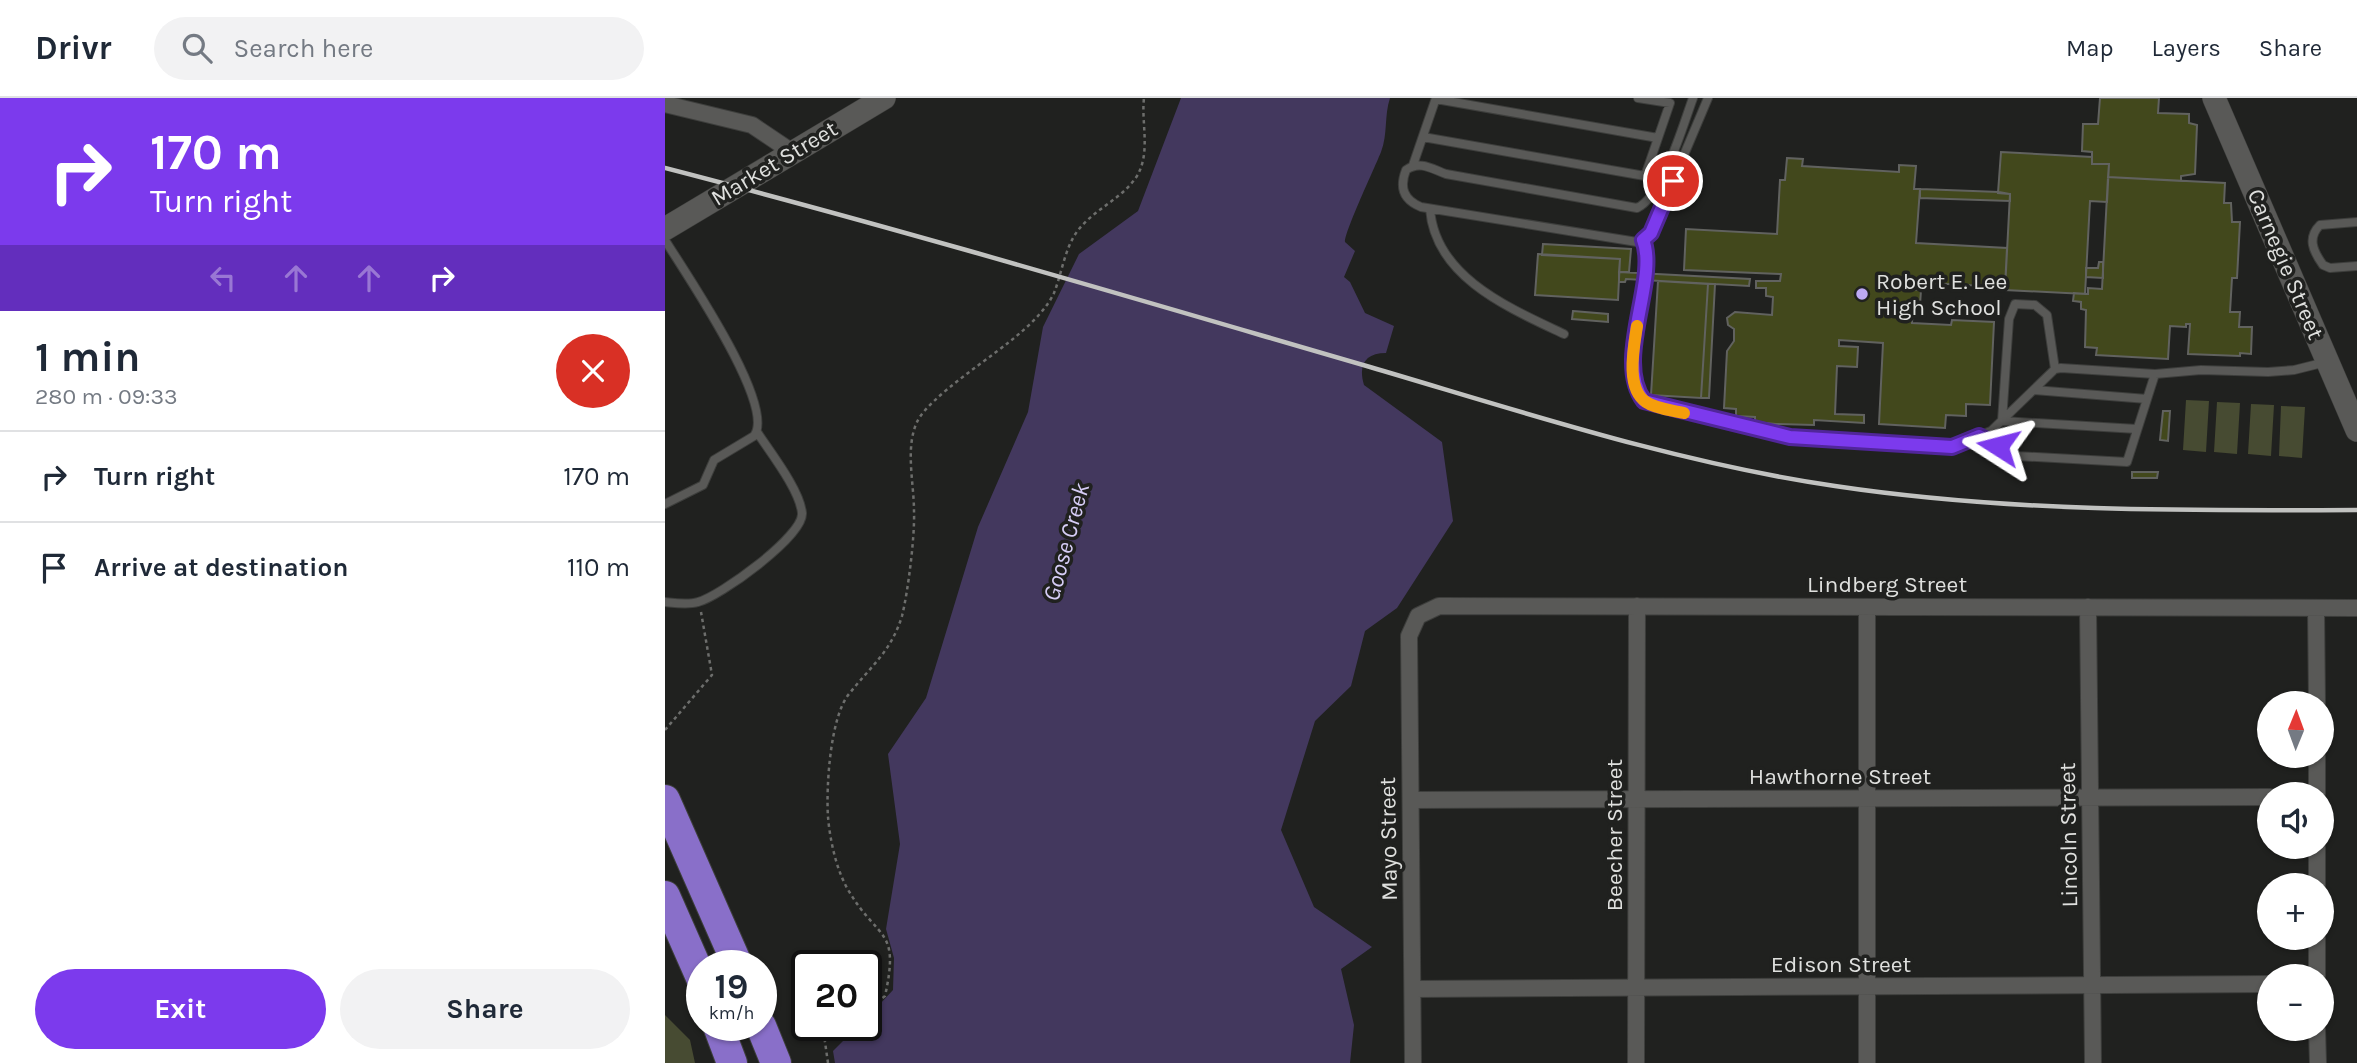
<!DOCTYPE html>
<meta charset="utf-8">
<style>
body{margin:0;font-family:Karla,sans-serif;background:#f2f2f3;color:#1f2937;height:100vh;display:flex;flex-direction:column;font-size:26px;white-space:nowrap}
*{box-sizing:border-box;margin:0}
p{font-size:23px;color:#747a83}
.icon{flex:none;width:38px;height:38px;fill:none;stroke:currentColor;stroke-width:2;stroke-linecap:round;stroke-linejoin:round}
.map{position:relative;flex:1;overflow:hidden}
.panel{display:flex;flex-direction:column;background:#fff;width:665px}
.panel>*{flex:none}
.top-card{background:#7c3aed;color:#fff;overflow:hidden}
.needle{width:46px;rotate:1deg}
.fabs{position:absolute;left:1592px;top:593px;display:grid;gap:14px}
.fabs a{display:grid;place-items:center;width:77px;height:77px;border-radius:50%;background:#fff;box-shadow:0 2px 5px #0004;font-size:35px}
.speed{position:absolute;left:21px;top:852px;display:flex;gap:14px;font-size:35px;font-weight:700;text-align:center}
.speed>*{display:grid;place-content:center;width:91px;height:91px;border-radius:50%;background:#fff;box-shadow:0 2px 5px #0004;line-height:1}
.speed small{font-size:18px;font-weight:400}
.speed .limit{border:4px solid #111;border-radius:10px;background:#fff;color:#111}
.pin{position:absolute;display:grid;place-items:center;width:60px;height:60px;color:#fff;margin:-30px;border:4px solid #fff;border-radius:50%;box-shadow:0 2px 7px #0007}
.me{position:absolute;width:77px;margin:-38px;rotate:279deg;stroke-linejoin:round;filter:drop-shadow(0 0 5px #0008)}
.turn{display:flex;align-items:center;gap:24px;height:147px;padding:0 35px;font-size:32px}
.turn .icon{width:91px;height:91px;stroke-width:2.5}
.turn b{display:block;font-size:49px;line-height:60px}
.lanes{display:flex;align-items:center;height:66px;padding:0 35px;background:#0003;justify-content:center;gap:35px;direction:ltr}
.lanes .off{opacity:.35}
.round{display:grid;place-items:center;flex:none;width:74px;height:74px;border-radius:37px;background:#f2f2f3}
.headline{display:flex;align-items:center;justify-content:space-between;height:119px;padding:0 35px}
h1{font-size:42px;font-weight:700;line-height:52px}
.primary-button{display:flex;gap:14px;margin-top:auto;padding:14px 35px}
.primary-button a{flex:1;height:80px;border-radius:42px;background:#7c3aed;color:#fff;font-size:28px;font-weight:700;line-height:80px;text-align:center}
.primary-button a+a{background:#f2f2f3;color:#1f2937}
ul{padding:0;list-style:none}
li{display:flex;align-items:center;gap:21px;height:91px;padding:0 35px;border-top:2px solid #e0e1e3}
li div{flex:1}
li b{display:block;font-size:26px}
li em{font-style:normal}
header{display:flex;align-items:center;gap:42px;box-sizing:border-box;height:98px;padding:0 35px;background:#fff;border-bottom:2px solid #e0e1e3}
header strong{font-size:33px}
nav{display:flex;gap:38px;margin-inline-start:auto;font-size:24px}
.search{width:490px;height:63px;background:#f2f2f3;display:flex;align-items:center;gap:18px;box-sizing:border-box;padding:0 24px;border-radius:38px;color:#747a83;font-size:26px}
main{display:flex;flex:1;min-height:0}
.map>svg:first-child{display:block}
.green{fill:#474b32}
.water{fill:#43385e}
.building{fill:#42481c;stroke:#61625f;stroke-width:2}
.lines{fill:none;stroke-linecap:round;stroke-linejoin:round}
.lane-casing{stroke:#3d3e3c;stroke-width:10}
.street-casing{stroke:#3d3e3c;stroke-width:18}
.secondary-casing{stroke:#3d3e3c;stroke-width:24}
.highway-casing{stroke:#3d3e3c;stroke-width:32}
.path{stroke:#6d6e6c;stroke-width:2.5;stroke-dasharray:3.5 3.5;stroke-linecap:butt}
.lane{stroke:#595957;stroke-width:8}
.street{stroke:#595957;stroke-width:16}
.secondary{stroke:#595957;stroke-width:23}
.highway{stroke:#896fc9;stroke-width:30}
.rail{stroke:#c1c2c0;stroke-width:4.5}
.route-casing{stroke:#51269a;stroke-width:18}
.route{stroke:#7c3aed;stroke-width:12}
.slow{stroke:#f59e0b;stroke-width:12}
.poi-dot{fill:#bda9f5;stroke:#20211f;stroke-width:2.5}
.labels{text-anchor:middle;stroke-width:7;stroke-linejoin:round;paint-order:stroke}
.street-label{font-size:23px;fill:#dfe0de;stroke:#20211f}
.poi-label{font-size:23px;fill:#dfe0de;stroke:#20211f;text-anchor:start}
.water-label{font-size:24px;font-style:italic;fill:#d5ccf5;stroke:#20211f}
</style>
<header>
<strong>Drivr</strong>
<div class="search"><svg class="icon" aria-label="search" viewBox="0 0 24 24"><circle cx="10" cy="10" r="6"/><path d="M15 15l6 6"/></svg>Search here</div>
<nav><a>Map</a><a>Layers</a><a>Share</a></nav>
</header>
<main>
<section class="panel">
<div class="top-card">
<div class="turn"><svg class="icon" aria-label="right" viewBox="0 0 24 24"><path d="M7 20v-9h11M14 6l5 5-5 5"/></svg><div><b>170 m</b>Turn right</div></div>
<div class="lanes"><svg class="icon off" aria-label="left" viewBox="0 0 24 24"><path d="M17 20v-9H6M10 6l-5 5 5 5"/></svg><svg class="icon off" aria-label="ahead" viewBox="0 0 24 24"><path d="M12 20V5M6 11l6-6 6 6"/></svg><svg class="icon off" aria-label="ahead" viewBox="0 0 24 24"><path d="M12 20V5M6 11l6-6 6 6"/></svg><svg class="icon" aria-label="right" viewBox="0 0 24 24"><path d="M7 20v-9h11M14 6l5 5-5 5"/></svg></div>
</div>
<div class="headline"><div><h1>1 min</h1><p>280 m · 09:33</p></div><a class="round" style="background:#d93025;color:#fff"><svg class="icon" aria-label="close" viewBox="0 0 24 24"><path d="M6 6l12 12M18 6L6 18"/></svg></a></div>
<ul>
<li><svg class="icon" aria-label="right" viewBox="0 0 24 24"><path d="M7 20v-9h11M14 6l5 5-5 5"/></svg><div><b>Turn right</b></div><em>170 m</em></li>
<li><svg class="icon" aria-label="arrive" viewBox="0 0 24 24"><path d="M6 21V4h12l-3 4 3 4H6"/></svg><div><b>Arrive at destination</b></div><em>110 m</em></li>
</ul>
<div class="primary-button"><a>Exit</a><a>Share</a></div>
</section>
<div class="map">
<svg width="1692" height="965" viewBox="0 0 1692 965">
<rect width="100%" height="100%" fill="#20211f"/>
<path class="green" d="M1521,302L1544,303L1541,354L1518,352Z
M1552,304L1575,305L1572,356L1549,354Z
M1586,306L1609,307L1606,358L1583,356Z
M1616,308L1640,309L1637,360L1614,358Z
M0,917L25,942L30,965H0Z"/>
<path class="water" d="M516,0H725C719,18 723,36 716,54C710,69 679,135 680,144L690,153L679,179L685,184L700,215L729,228L721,255C700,255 693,267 699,287L777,344L788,423L732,510L700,533L686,588L650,623L616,732L649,809L707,849L676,871L689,927L685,965H170L168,953L193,928H201V921L228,892L229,860L221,831L235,746L223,656L261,600L313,429L363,314L378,229L414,156L473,113Z"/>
<path class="building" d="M1435,0H1494L1493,15L1524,16V25L1532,27L1530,76L1516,78V83L1443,79L1444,66H1427V54L1417,53L1418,26H1433Z
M1336,54L1427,59V66H1444L1442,104L1425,103L1420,196L1340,192L1345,96L1333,95Z
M1122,60L1138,61L1137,68L1234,74V67L1251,68L1249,91H1255L1251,145L1342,150L1340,189L1243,184V191L1256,192L1255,207H1248L1247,225L1286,227L1287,222L1329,224L1325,307L1301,306V318L1281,317L1280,330L1214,326L1218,245L1174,242V248L1193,249L1192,269L1172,268L1170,316L1199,317V325L1149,322V327L1111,326L1090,324V319L1071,318V311L1059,310L1062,253L1069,243V231L1063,227L1062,220L1070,214L1107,217L1108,199L1101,198V190H1091V183H1115L1116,176L1019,172L1021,131L1112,136L1115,82H1120Z
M1443,79L1560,85L1559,105H1566L1567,124H1575L1572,180H1567L1565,214H1575L1574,229H1587L1586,256L1575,255V258L1523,256L1525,226H1521V229L1505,228L1503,261L1431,257L1432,250L1420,249L1421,212L1416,211V204L1408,203L1409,195L1423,196V190L1437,191Z
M1255,91L1334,94L1345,96V103L1255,100Z
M878,146L966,151L964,174H954L955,161L877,157Z
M873,156L955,161L953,202L870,197Z
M1434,164H1438V180L1421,179V170H1433Z
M954,174L1085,181L1084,188L961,181L960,184H954Z
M993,183L1043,186L1036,300L986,297Z
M1043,186H1050L1044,300H1036Z
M908,213L943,216V224L907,221Z
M1498,313H1505L1503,343L1495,342Z
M1467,374H1493L1492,380H1467Z"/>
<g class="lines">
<g class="lane-casing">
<path id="lane" d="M1028,0C1018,27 998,98 972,110L781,76C767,71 755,62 741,72C734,90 739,102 756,109L972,144L986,135L1043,0
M771,1L993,40
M758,39L980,78L1005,5L973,0
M748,67L771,0
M765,111C770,179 844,210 899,236
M1692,124L1655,127C1642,140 1648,153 1658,167L1665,170L1692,168
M0,142C19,173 112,308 89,338L49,362L38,387L0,406
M978,142L981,149L979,173L969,279L974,296L987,307L1125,339L1287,349L1326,333L1390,271L1396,270L1490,276L1536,272L1603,274L1629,272L1661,264
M1390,271L1382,217L1370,207L1350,206L1344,221L1337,323L1472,331
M1369,292L1482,301
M1314,338L1351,358L1462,364L1490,276
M0,504C10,505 23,507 33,504C54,499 139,438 137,415C135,392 105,354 92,334"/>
</g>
<g class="street-casing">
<path id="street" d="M0,6L87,27L127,54
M1423,509L1428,965
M1651,510L1652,606
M1652,658V696
M746,702L1605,699
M1652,749V788
M1652,840V878
M748,891L1605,886
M1652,931L1653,965
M748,965L744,538L753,518L774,508L1692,510
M971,965L972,508
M1202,965V509"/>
</g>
<g class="secondary-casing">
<path id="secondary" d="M1549,0L1692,332
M0,131L219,0"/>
</g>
<g class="highway-casing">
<path id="highway" d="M0,702L73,868
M0,798L37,882
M53,928L67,965
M96,928L111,965"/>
</g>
<path class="path" d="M0,632L47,577L36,514
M201,913L220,898C235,830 214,843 185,795C172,775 165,743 163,719C161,690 165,619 184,596C205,569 226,554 237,518C243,494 250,438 249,413C249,385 240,350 252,324C263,299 332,256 355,235C368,224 382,210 389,195C397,175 400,148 414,131C431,110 457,101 472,78C486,54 476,25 479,0
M163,965L159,937L172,928"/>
<use href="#lane" class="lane"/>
<use href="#street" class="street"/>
<use href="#secondary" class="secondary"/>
<use href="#highway" class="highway"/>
<path class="rail" d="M0,70C236,131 471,201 705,269C858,314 1012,365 1170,388C1343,414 1517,413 1692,412"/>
</g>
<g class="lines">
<g class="route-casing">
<path id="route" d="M1008,83L986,135L978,142C994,181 948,262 979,303L1125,339L1287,349L1314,338L1333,348"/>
</g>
<use href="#route" class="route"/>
<path class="slow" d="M972,228C969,248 960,290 981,304C991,311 1007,312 1019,315"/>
</g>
<circle class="poi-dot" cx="1197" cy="196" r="7"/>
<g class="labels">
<g class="street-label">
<text transform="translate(109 65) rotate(-31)" y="8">Market Street</text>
<text transform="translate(1621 166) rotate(67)" y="8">Carnegie Street</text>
<text x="1222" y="494">Lindberg Street</text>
<text x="1175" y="686">Hawthorne Street</text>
<text transform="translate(949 737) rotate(-90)" y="8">Beecher Street</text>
<text transform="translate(1403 737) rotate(-91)" y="8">Lincoln Street</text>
<text transform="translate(723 741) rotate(-91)" y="8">Mayo Street</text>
<text x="1176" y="874">Edison Street</text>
</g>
<g class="poi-label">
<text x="1211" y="191">Robert E. Lee<tspan x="1211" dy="26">High School</tspan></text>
</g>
<g class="water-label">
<text transform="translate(401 444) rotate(-75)" y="8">Goose Creek</text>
</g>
</g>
</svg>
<div class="fabs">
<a><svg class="needle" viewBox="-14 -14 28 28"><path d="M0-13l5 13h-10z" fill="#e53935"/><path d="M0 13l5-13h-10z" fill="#747a83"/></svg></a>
<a><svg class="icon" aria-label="sound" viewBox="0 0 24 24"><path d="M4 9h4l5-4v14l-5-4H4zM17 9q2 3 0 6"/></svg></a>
<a>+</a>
<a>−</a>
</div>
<div class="speed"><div>19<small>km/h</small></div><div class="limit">20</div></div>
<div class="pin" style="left:1008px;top:83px;background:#d93025"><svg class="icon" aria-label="arrive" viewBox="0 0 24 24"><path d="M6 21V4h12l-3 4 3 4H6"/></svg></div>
<svg class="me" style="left:1333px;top:348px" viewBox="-20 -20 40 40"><path d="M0-17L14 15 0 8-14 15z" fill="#7c3aed" stroke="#fff" stroke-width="4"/></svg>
</div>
</main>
